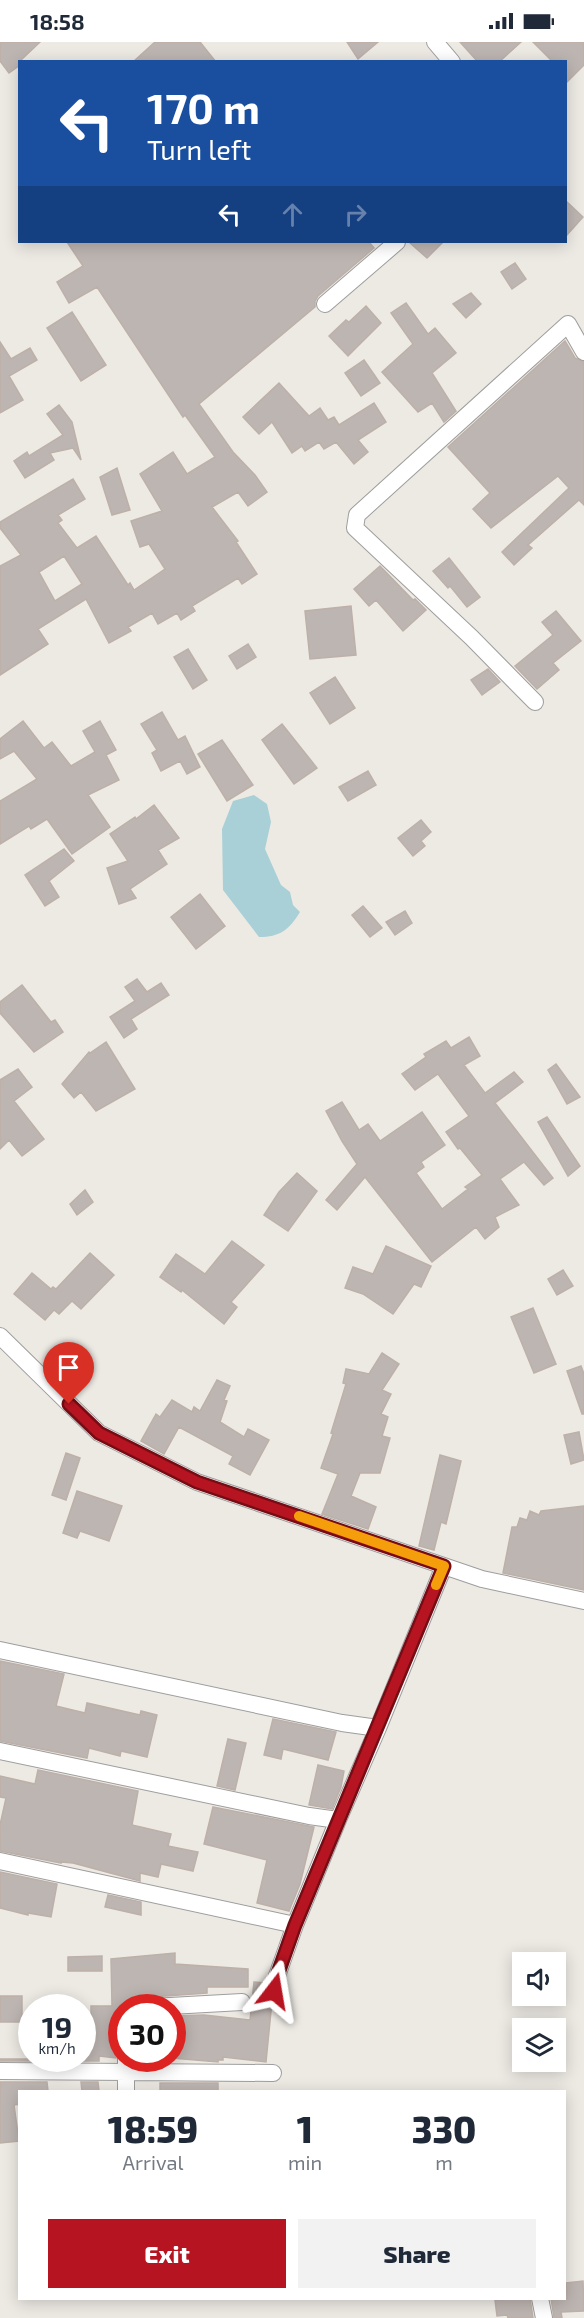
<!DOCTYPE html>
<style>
body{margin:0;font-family:"Exo 2",sans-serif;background:#f2f2f3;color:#1f2937;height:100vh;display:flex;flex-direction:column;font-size:22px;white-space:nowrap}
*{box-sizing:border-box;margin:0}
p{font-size:20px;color:#747a83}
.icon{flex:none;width:33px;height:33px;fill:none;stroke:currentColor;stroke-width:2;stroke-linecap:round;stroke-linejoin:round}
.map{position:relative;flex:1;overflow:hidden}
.drawer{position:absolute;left:18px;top:2048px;width:548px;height:210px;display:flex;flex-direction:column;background:#fff;border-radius:0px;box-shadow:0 3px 15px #0003}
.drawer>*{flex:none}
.hud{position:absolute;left:18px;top:18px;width:549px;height:183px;border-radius:0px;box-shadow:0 3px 15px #0003;background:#1a4fa0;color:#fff;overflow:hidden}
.buttons{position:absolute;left:512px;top:1910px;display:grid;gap:12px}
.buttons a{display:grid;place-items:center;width:54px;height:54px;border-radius:0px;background:#fff;box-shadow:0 3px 15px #0003;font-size:30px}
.speed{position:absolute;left:18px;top:1952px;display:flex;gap:12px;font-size:30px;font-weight:700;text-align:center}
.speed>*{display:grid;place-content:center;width:78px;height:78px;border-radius:50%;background:#fff;box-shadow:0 3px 15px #0003;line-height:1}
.speed small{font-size:15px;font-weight:400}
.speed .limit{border:9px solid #d22;background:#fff;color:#111}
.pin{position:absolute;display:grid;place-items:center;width:51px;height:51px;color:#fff;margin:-62px -26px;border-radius:50% 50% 50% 0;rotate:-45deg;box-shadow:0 0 6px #0007}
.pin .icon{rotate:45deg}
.me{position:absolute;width:66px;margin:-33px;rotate:14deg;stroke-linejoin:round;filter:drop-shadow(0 0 4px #0008)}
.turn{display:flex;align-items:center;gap:21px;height:126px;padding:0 30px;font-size:27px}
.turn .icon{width:78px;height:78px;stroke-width:2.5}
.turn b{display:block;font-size:42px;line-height:51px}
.lanes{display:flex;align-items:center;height:57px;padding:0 30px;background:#0003;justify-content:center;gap:30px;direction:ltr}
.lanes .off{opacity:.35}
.eta{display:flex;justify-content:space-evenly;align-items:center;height:102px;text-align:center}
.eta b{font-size:36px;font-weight:800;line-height:42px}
.primary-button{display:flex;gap:12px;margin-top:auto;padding:12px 30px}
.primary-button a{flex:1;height:69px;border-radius:0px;background:#b61420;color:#fff;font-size:24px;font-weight:800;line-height:69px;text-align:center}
.primary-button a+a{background:#f2f2f3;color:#1f2937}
.status{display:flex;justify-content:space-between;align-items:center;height:42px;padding:0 30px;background:#fff;direction:ltr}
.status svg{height:16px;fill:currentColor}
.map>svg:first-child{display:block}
.water{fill:#a9d0d7}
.building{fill:#bdb5b1;stroke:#bdb0a8;stroke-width:1.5;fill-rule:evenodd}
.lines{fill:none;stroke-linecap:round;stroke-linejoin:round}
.minor-casing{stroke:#9e9e9e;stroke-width:18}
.minor{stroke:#fff;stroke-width:16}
.route-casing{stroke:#760d15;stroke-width:15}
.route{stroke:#b61420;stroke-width:10}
.slow{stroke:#f59e0b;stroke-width:10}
</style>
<div class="status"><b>18:58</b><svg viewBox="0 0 49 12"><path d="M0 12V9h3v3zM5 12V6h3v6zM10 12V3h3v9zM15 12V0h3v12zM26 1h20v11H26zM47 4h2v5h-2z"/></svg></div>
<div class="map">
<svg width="584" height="2276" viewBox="0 0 584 2276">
<rect width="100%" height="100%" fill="#edeae4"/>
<path class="water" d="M254,753L267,762L271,780L265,807L281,843L290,850L293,863L300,870C289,888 280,895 259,895L223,848L222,787L233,759Z"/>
<path class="building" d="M0,0H40L20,19V23L9,31L0,19Z
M155,0H200L216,20H133Z
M347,0H378L358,17Z
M460,0H521L499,20H478Z
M533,0H584V23L566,41V20H553Z
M566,159L583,175L566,194Z
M67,200H369L374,206L318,254L315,259V265L199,362L233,410L255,433L267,450L248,464L238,450L212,465L238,499L236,500L257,532L242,542L238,536L192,564L195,569L181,578L177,571L158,582L152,571L128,585L131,589L109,601L86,557L38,587L48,602L0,633V524L21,513L0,486V480L73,437L85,457L58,473L62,478L58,481L77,506L96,494L128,543L130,541L134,548L165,527L149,502L140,505L131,479L162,469L140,432L173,410L187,432L215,415L185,373L183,375L97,245L69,261L57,240L83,224ZM64,514L82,542L55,559L39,530Z
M409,200H443L427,216Z
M515,221L526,237L512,247L501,230Z
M471,251L481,262L466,276L453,262Z
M406,261L428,292L435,286L456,311L432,331L456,369L444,380L432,361L418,370L382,330L413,302L391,271Z
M366,264L381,281L348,314L329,294L346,278L349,280Z
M72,270L106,323L81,339L47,286Z
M565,299L575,316L584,320V463L579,458L528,503L532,506L514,523L502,510L569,446L558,434L491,486L473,467L490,451L448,405Z
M0,300L11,317L30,306L37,318L9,334L23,358L0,371Z
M364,318L380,341L361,354L345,331Z
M279,341L309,374L320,366L328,378L334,375L339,383L374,361L386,380L358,398L368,410L354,422L336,400L324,407L319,400L305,409L302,404L292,411L272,380L259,392L243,375Z
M59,363L72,380L81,418L73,406L50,411L54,418L25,436L14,419L27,410L29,414L63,393L47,372Z
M117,426L130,468L112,473L100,435Z
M449,516L480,555L467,565L450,544L448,546L433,529Z
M380,524L413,558L415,557L426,568L403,589L376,558L369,564L354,547Z
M351,564L356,613L310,617L305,569Z
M556,569L581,599L553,621L559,628L537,647L515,624L553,593L542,580Z
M248,602L256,615L237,627L229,614Z
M188,607L207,638L193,647L174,615Z
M488,627L500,640L482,653L471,638Z
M335,635L355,666L330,682L310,651Z
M162,670L178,698L185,694L200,725L187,732L180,719L161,729L152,711L157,708L141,682Z
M23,679L44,706L52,700L71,724L95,710L83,689L100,679L116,708L106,713L119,738L88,753L110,785L72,812L47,777L31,787L29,784L0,802V759L37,737L14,709L0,717V697Z
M282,682L317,726L294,742L262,698Z
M222,698L253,743L227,759L198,712Z
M368,729L376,743L348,759L339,745Z
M154,763L179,796L158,808L167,822L130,847L136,856L119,862L107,826L128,819L110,792L135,775L136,777Z
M421,778L431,790L421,799L425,804L413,814L398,796Z
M64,807L74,819L49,839L59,855L45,864L25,833Z
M200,852L225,884L196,907L171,875Z
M363,864L382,886L370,895L352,873Z
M405,869L412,881L395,893L386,880Z
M137,937L147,950L161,941L169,953L131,977L137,987L124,996L110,975L135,959L125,945Z
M22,943L51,980L55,978L63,990L34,1010L0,971V960Z
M469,995L480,1014L464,1023L485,1051L514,1030L523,1040L495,1061L553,1136L544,1143L524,1120L500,1137L519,1163L495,1175L499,1185L485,1197L476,1185L432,1220L365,1135L337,1168L326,1158L357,1122L342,1099L326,1069L342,1060L359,1088L368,1082L380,1099L422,1070L445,1103L421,1120L424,1125L416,1131L442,1167L468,1147L465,1145L482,1133L460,1106L458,1107L446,1090L469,1074L438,1032L415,1048L402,1032L426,1015L424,1012L446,999L451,1006Z
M106,1000L135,1047L96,1069L81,1050L74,1056L62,1042L89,1010L90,1011Z
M556,1022L580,1055L567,1062L548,1028Z
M18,1027L32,1045L14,1059L44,1097L22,1114L9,1098L0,1107V1038Z
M547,1075L580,1124L568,1134L538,1080Z
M297,1131L317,1149L288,1189L264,1173L279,1150Z
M85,1148L93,1160L77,1173L70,1162Z
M232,1199L264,1223L231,1260L237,1265L224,1282L182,1248L181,1250L160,1235L176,1212L205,1232Z
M386,1204L431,1224L421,1245L414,1242L393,1272L363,1252L345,1246L353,1225L373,1232Z
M90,1211L114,1233L81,1267L72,1259L59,1272L54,1268L45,1278L14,1252L32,1231L51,1247L53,1245L56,1247Z
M563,1228L573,1244L557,1253L548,1237Z
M533,1266L556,1322L534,1331L511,1275Z
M382,1311L399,1322L382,1348L391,1352L381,1372L388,1375L382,1394L390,1396L380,1431H360L351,1454L376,1465L368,1487L322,1472L338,1432L321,1426L333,1392L331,1391L346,1342L343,1341L346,1327L369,1332Z
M581,1324L584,1332V1372H582L567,1329Z
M217,1338L230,1344L224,1358L227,1359L220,1380L244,1395L248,1387L269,1398L250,1433L229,1422L233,1414L179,1385L164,1412L141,1399L156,1372L160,1375L172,1358L192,1370L194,1365L200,1369Z
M579,1390L584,1418L571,1422L564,1393Z
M66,1411L80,1416L66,1458L52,1453Z
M440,1413L461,1419L446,1482L441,1480L434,1508L419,1504Z
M77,1449L122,1464L109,1499L80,1489L77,1496L63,1491Z
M584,1464V1548L503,1531L512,1485H517L520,1476L527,1478L530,1469L539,1473L541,1469Z
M0,1619L64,1632L56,1664L85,1671L87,1661L140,1673L141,1669L157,1673L147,1715L121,1709L120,1714L89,1706L87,1716L0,1699Z
M273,1677L336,1690L328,1718L283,1707L281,1717L264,1713Z
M228,1697L246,1701L235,1748L217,1744Z
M318,1723L344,1729L341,1745L332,1767L309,1763Z
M38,1728L138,1749L132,1783L171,1792L168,1804L198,1810L193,1829L161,1822L158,1835L140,1831V1839L73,1821L61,1820V1821L0,1809V1783L6,1756L0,1755V1734L35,1742Z
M213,1765L314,1785L300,1842L289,1869L257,1861L267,1818L204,1802Z
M0,1830L57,1842L51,1875L28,1871V1873L0,1866Z
M108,1853L141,1860V1873L105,1865Z
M175,1911V1922L248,1927V1945H207V1951L151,1955L146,1957L142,1965H122V2007L117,2010L116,2016L99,2014V2019H78V2016H85V1998H91V1964H112L111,1917Z
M102,1914V1929H68V1915Z
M254,1940L265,1941L264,1953L272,1959L266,2020L223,2015V2018H218V2020L172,2016V1974L204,1973L250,1978Z
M0,1954H22V1980H0Z
M0,2017H44V2019H0Z
M0,2040H47L48,2049H20V2062L14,2063L19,2099L0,2101Z
M81,2040H98L99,2049H82Z
M160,2041H218V2049H160Z
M583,2239L584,2269L561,2270L562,2276H554L551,2256H567L566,2241Z
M525,2256H530L533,2276H508L507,2273L497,2274L495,2258Z"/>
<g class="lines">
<g class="minor-casing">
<path id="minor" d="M435,0L452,20
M325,262L397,200
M535,660L472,596L355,486L357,473L568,282L584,310
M0,1294L99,1391L197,1440L482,1537L584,1559
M0,1608L342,1681L378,1686L444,1524
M0,1709L309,1774L338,1778L378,1686
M0,1819L295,1883L277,1934L274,1949
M295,1883L338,1778
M152,1965L242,1960
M126,2016V2049
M0,2029L273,2031
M540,2256L544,2276"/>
</g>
<use href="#minor" class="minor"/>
</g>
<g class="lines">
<g class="route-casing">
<path id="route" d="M69,1362L99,1391L197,1440L444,1524L295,1883L277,1934L274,1949"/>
</g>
<use href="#route" class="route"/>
<path class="slow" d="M299,1474L444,1524L436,1543"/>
</g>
</svg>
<div class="buttons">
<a><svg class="icon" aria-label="sound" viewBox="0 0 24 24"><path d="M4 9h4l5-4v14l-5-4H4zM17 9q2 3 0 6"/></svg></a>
<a><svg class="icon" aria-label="layers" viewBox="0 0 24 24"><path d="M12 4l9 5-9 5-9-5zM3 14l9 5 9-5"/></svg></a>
</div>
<div class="speed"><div>19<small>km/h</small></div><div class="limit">30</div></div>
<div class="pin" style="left:69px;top:1362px;background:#d93025"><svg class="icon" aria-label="arrive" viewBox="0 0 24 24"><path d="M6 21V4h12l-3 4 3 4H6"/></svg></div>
<svg class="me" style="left:274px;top:1949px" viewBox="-20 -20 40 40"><path d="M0-17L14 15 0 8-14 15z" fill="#b61420" stroke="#fff" stroke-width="4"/></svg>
<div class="hud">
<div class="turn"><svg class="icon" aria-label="left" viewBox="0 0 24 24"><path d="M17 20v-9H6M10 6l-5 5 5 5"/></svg><div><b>170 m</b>Turn left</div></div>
<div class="lanes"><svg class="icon" aria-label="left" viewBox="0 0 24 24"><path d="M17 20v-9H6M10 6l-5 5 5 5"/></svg><svg class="icon off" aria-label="ahead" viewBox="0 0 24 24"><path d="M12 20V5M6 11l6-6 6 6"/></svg><svg class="icon off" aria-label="right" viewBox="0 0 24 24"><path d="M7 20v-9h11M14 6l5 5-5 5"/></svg></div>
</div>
<section class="drawer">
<div class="eta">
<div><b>18:59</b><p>Arrival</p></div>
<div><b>1</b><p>min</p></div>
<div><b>330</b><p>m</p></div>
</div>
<div class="primary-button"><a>Exit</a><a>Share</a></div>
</section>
</div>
